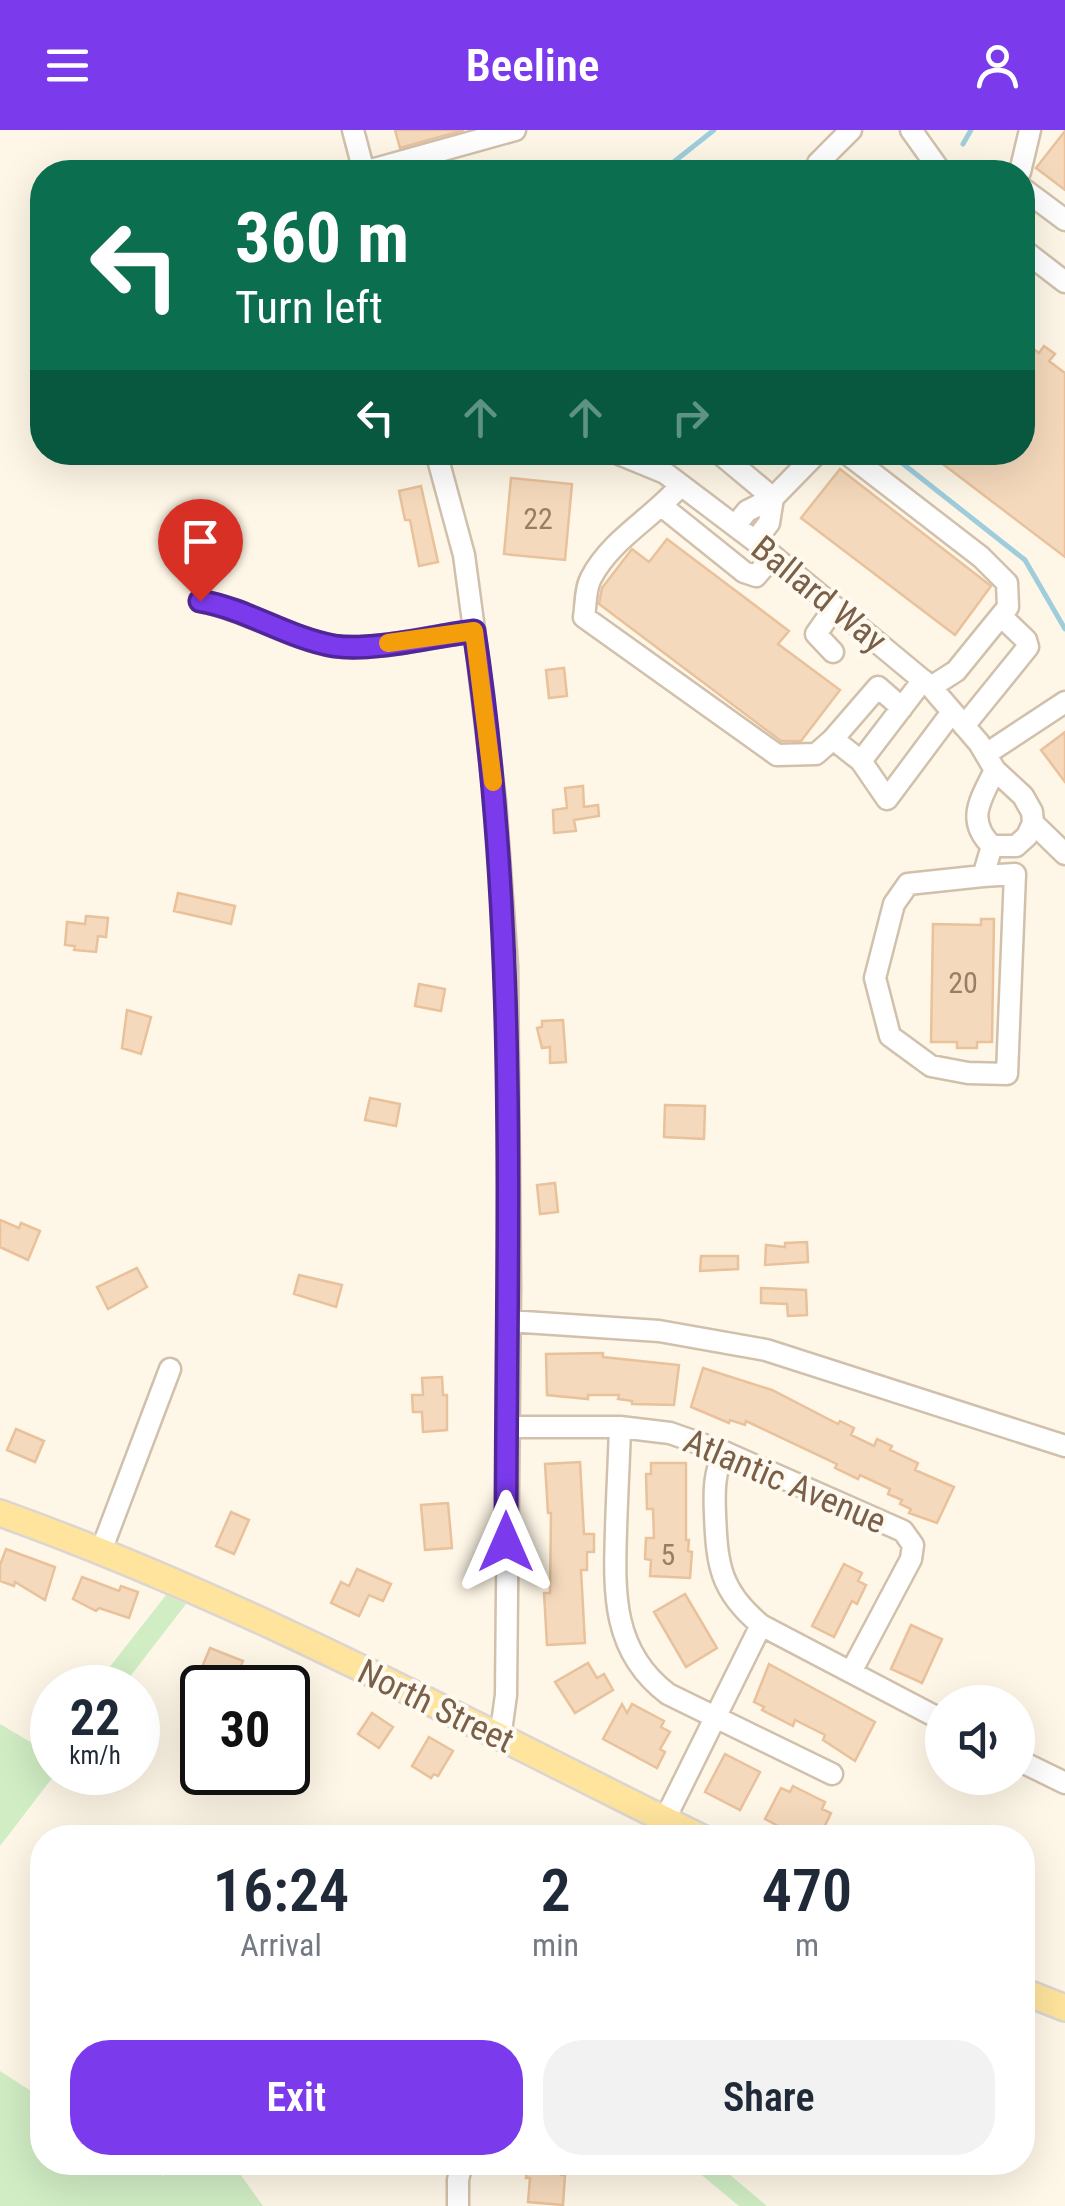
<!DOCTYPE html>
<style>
body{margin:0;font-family:"Roboto Condensed",sans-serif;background:#f2f2f3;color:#1f2937;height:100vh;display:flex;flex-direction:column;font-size:38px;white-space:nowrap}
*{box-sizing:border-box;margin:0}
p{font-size:32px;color:#747a83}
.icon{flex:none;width:55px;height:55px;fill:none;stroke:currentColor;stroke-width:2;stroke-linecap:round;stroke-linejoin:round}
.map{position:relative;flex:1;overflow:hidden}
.side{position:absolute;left:30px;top:1695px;width:1005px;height:350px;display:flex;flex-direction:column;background:#fff;border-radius:40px;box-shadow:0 10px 40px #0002}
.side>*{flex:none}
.top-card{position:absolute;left:30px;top:30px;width:1005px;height:305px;border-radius:40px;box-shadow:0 10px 40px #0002;background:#0b6e4f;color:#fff;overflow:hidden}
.controls{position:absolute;left:925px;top:1555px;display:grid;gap:20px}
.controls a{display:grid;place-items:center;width:110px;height:110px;border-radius:50%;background:#fff;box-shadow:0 10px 40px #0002;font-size:50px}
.speed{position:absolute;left:30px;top:1535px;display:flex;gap:20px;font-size:50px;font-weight:700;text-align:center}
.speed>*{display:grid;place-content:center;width:130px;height:130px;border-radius:50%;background:#fff;box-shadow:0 10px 40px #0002;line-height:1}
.speed small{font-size:25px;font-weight:400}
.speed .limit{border:5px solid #111;border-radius:15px;background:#fff;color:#111}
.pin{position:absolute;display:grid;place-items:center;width:85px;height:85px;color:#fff;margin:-102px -42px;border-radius:50% 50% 50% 0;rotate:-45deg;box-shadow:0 0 10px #0007}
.pin .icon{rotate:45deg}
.me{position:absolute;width:110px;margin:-55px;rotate:0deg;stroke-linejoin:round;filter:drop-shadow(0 0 8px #0008)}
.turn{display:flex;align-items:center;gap:35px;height:210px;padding:0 40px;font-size:45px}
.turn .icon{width:130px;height:130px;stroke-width:2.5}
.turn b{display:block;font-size:70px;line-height:85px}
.lanes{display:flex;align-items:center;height:95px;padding:0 40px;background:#0003;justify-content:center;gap:50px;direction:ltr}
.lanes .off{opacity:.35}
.eta{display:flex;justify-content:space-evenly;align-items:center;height:170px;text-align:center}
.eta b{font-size:60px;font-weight:600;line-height:70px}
.cta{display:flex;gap:20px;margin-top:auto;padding:20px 40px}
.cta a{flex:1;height:115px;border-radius:40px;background:#7c3aed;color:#fff;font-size:40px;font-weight:600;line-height:115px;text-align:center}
.cta a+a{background:#f2f2f3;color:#1f2937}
header{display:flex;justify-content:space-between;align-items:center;height:130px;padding:0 40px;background:#7c3aed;color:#fff;font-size:45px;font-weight:600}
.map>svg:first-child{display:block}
.green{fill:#d0edc4}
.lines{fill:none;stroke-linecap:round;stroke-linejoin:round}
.stream{stroke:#9fcddc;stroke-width:5}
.building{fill:#f5d9bc;stroke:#e9c19b;stroke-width:2.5}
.minor-casing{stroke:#d1c0ab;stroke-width:25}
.major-casing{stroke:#dcd5d0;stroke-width:30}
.minor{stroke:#fff;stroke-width:20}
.major{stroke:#ffe49d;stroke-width:25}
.route-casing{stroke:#51269a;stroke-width:25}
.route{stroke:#7c3aed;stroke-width:18}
.slow{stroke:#f59e0b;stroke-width:18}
.labels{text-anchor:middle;stroke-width:8;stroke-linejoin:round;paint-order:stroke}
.number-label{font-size:30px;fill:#997e66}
.street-label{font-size:35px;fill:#7a5f49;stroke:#fffaef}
</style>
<header><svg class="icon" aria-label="menu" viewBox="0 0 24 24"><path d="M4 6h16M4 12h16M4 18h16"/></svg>Beeline<svg class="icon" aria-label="person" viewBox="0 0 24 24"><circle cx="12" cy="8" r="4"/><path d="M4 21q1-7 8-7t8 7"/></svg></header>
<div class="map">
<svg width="1065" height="2076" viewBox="0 0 1065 2076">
<rect width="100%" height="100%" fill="#fef7e7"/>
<path class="green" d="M166,1465L186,1474L122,1557H94Z
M0,1594L44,1620L52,1611V1642L56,1643L0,1716Z
M0,1941L42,1968V2032L143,2033L163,2046L174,2033H232L263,2076H0Z
M687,2033H716L767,2076H739Z"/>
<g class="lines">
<path class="stream" d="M963,14L971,0
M661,42L714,0
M888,322L1025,430L1065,499"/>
</g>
<path class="building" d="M395,0H464L400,18Z
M1065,1V60L1036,38Z
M1022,211L1039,223L1044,216L1055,224L1049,231L1065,243V427L927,322H1022Z
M840,339L991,456L955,505L801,388Z
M511,348L572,354L565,430L504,424Z
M421,356L438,432L419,436L410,390H405L399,361Z
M667,409L789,501L778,514L840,560L801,611H781L599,474L602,458L632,419L649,432Z
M564,538L567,566L549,568L546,540Z
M1065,602V652L1041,620Z
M583,656L584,677L598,675L599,686L574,690L576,701L554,703L553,680L567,678L565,658Z
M178,763L235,776L231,794L174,781Z
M86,786L108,788L106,807L98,806L96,822L74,820L75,816L65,815L67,792L85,794Z
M981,789H994L992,912H977V918H957V912H931L933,794L981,795Z
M419,854L445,859L441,881L415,876Z
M127,880L151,887L141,924L122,918Z
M563,890L566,932L550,933V917L542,918L537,898L542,897V891Z
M370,968L400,974L396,996L365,990Z
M665,975L705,976L704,1009L664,1007Z
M555,1053L558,1082L540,1084L537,1055Z
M0,1090L19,1098L21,1093L40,1101L28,1130L0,1117Z
M807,1112L808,1132L765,1135L766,1115L785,1117V1113Z
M701,1126H738V1139L700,1141Z
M137,1138L147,1157L108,1179L97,1157Z
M299,1145L342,1155L336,1177L294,1164Z
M761,1158L806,1160L807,1185L788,1186L787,1174L761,1173Z
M603,1223V1227L679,1235L674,1275L632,1274V1271L618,1269L619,1265H588V1269L547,1265L546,1224Z
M703,1238L772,1260L838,1294L840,1291L854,1298L851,1305L874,1316L877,1309L892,1316L890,1320L918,1333L915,1340L954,1357L937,1393L909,1383L911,1379L900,1374L902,1370L888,1364L890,1359L860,1345L858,1349L835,1338L837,1334L746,1291L745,1295L730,1290L729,1293L691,1277Z
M442,1247L443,1265H447V1300L423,1302L422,1282H413L412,1265H423L422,1248Z
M16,1299L44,1311L35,1332L7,1320Z
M580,1332L584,1404H594V1422H587V1440H581L585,1513L547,1515L544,1463H550L551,1383H548L545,1334Z
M651,1333H686V1410H689L688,1421L692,1422L690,1448L650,1446L651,1430L645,1429L646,1408H654L653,1379H647L646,1344H651Z
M448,1373L452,1418L425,1420L421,1375Z
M231,1382L249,1390L234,1424L216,1416Z
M6,1419L55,1437L45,1470L15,1452L14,1456L0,1451V1435Z
M844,1434L862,1443L858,1451L866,1455L857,1474L852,1471L834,1507L812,1496Z
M357,1439L391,1454L383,1471L369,1465L359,1486L331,1473L341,1452L349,1456Z
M82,1447L119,1461L121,1456L138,1462L129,1488L99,1478L96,1481L73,1469Z
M685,1464L717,1518L686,1537L654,1482Z
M911,1495L942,1509L922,1553L891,1539Z
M210,1518L243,1531L235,1550L202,1537Z
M588,1533L597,1548L604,1544L613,1560L575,1583L555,1552Z
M769,1534L875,1592L855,1631L823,1610L825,1605L795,1590L793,1596L762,1580L764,1577L754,1572Z
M622,1574L627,1583L632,1574L664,1591L661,1597L670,1602L660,1619L665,1622L657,1638L603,1609Z
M372,1583L393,1597L379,1618L358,1604Z
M429,1607L453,1621L438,1646L434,1644L431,1648L412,1636Z
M725,1624L760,1642L740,1680L705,1662Z
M793,1656L825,1672L822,1679L831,1683L819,1708H801L765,1689L781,1658L790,1662Z
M527,2032L562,2035L561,2045H565L563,2075L528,2072L530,2048H526Z"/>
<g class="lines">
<g class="minor-casing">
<path id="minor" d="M353,0L364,42
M911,0L941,42
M364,42L515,0
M831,42L818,33L851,0
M1020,42L1030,0
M1022,58L1065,90
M1022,119L1065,152
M436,322L464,425L477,522L495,671L507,836L510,1155L506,1565L500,1608
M614,322L665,343L755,411L931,557L979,613L995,640L1023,666L1032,682L1033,693L1027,706L1016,716H992C965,690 981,669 995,640
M718,322L773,368
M845,322L981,427L1007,453L1008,477L956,541L931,557
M681,355C653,388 611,409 591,448C585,459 586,475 584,487L777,625L816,624L833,609
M663,377L744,442L756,446L773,426
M735,396L747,381L773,368L818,322
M755,411L769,393L773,368
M200,471C247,480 288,508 334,516C374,522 432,506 474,501
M833,522L816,504L835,477
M902,578L878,557L833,609L861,631L923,550
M964,596L1028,517L1026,510L1001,486
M986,624L1065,572
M861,631L887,669L952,582
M1033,693L1065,724
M983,746L1015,744L1007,944L968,943L931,936L890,906L875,848L894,774L908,754L983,746L992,716
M509,1191L659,1201L766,1220L1065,1316
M507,1297H620L670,1303L724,1322L903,1401L913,1415L911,1429L851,1542
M620,1297C619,1331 617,1365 616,1400C614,1463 612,1522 668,1564L832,1644
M724,1322C714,1343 714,1361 715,1384C717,1435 720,1461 761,1495L942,1590
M101,1421L170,1239
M1018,1630L1065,1653
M652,1708L665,1689L761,1495
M458,2076V2050L462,2032"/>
</g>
<g class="major-casing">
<path id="major" d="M0,1383C243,1470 471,1594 702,1708
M1022,1861L1065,1878"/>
</g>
<use href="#minor" class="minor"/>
<use href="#major" class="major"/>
</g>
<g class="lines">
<g class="route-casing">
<path id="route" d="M200,471C247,479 288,508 334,516C371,522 435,506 474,501C520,802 506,1107 506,1412"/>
</g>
<use href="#route" class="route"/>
<path class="slow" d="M388,513L474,501L493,652"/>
</g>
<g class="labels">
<g class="number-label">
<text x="538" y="399">22</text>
<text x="963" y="863">20</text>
<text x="668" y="1435">5</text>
</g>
<g class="street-label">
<text transform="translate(819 464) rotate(39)" y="12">Ballard Way</text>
<text transform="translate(785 1351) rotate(23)" y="12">Atlantic Avenue</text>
<text transform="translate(436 1576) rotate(26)" y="12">North Street</text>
</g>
</g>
</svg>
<div class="controls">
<a><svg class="icon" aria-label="sound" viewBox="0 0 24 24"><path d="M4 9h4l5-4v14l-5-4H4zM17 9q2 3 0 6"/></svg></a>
</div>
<div class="speed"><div>22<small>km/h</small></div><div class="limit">30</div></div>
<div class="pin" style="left:200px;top:471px;background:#d93025"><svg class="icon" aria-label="arrive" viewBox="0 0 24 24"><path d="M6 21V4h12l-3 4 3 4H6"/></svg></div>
<svg class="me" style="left:506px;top:1412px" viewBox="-20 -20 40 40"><path d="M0-17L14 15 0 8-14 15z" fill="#7c3aed" stroke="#fff" stroke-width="4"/></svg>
<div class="top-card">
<div class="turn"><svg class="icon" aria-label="left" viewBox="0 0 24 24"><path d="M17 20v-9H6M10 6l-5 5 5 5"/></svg><div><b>360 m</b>Turn left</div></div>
<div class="lanes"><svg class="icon" aria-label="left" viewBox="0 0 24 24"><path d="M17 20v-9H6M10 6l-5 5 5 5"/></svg><svg class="icon off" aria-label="ahead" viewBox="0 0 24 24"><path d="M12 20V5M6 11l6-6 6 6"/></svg><svg class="icon off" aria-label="ahead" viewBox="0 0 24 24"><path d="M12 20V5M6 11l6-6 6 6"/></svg><svg class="icon off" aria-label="right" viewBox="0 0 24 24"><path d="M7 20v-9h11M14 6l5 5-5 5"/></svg></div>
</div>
<section class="side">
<div class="eta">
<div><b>16:24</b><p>Arrival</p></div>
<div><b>2</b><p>min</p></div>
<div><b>470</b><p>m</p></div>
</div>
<div class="cta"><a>Exit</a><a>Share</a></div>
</section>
</div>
